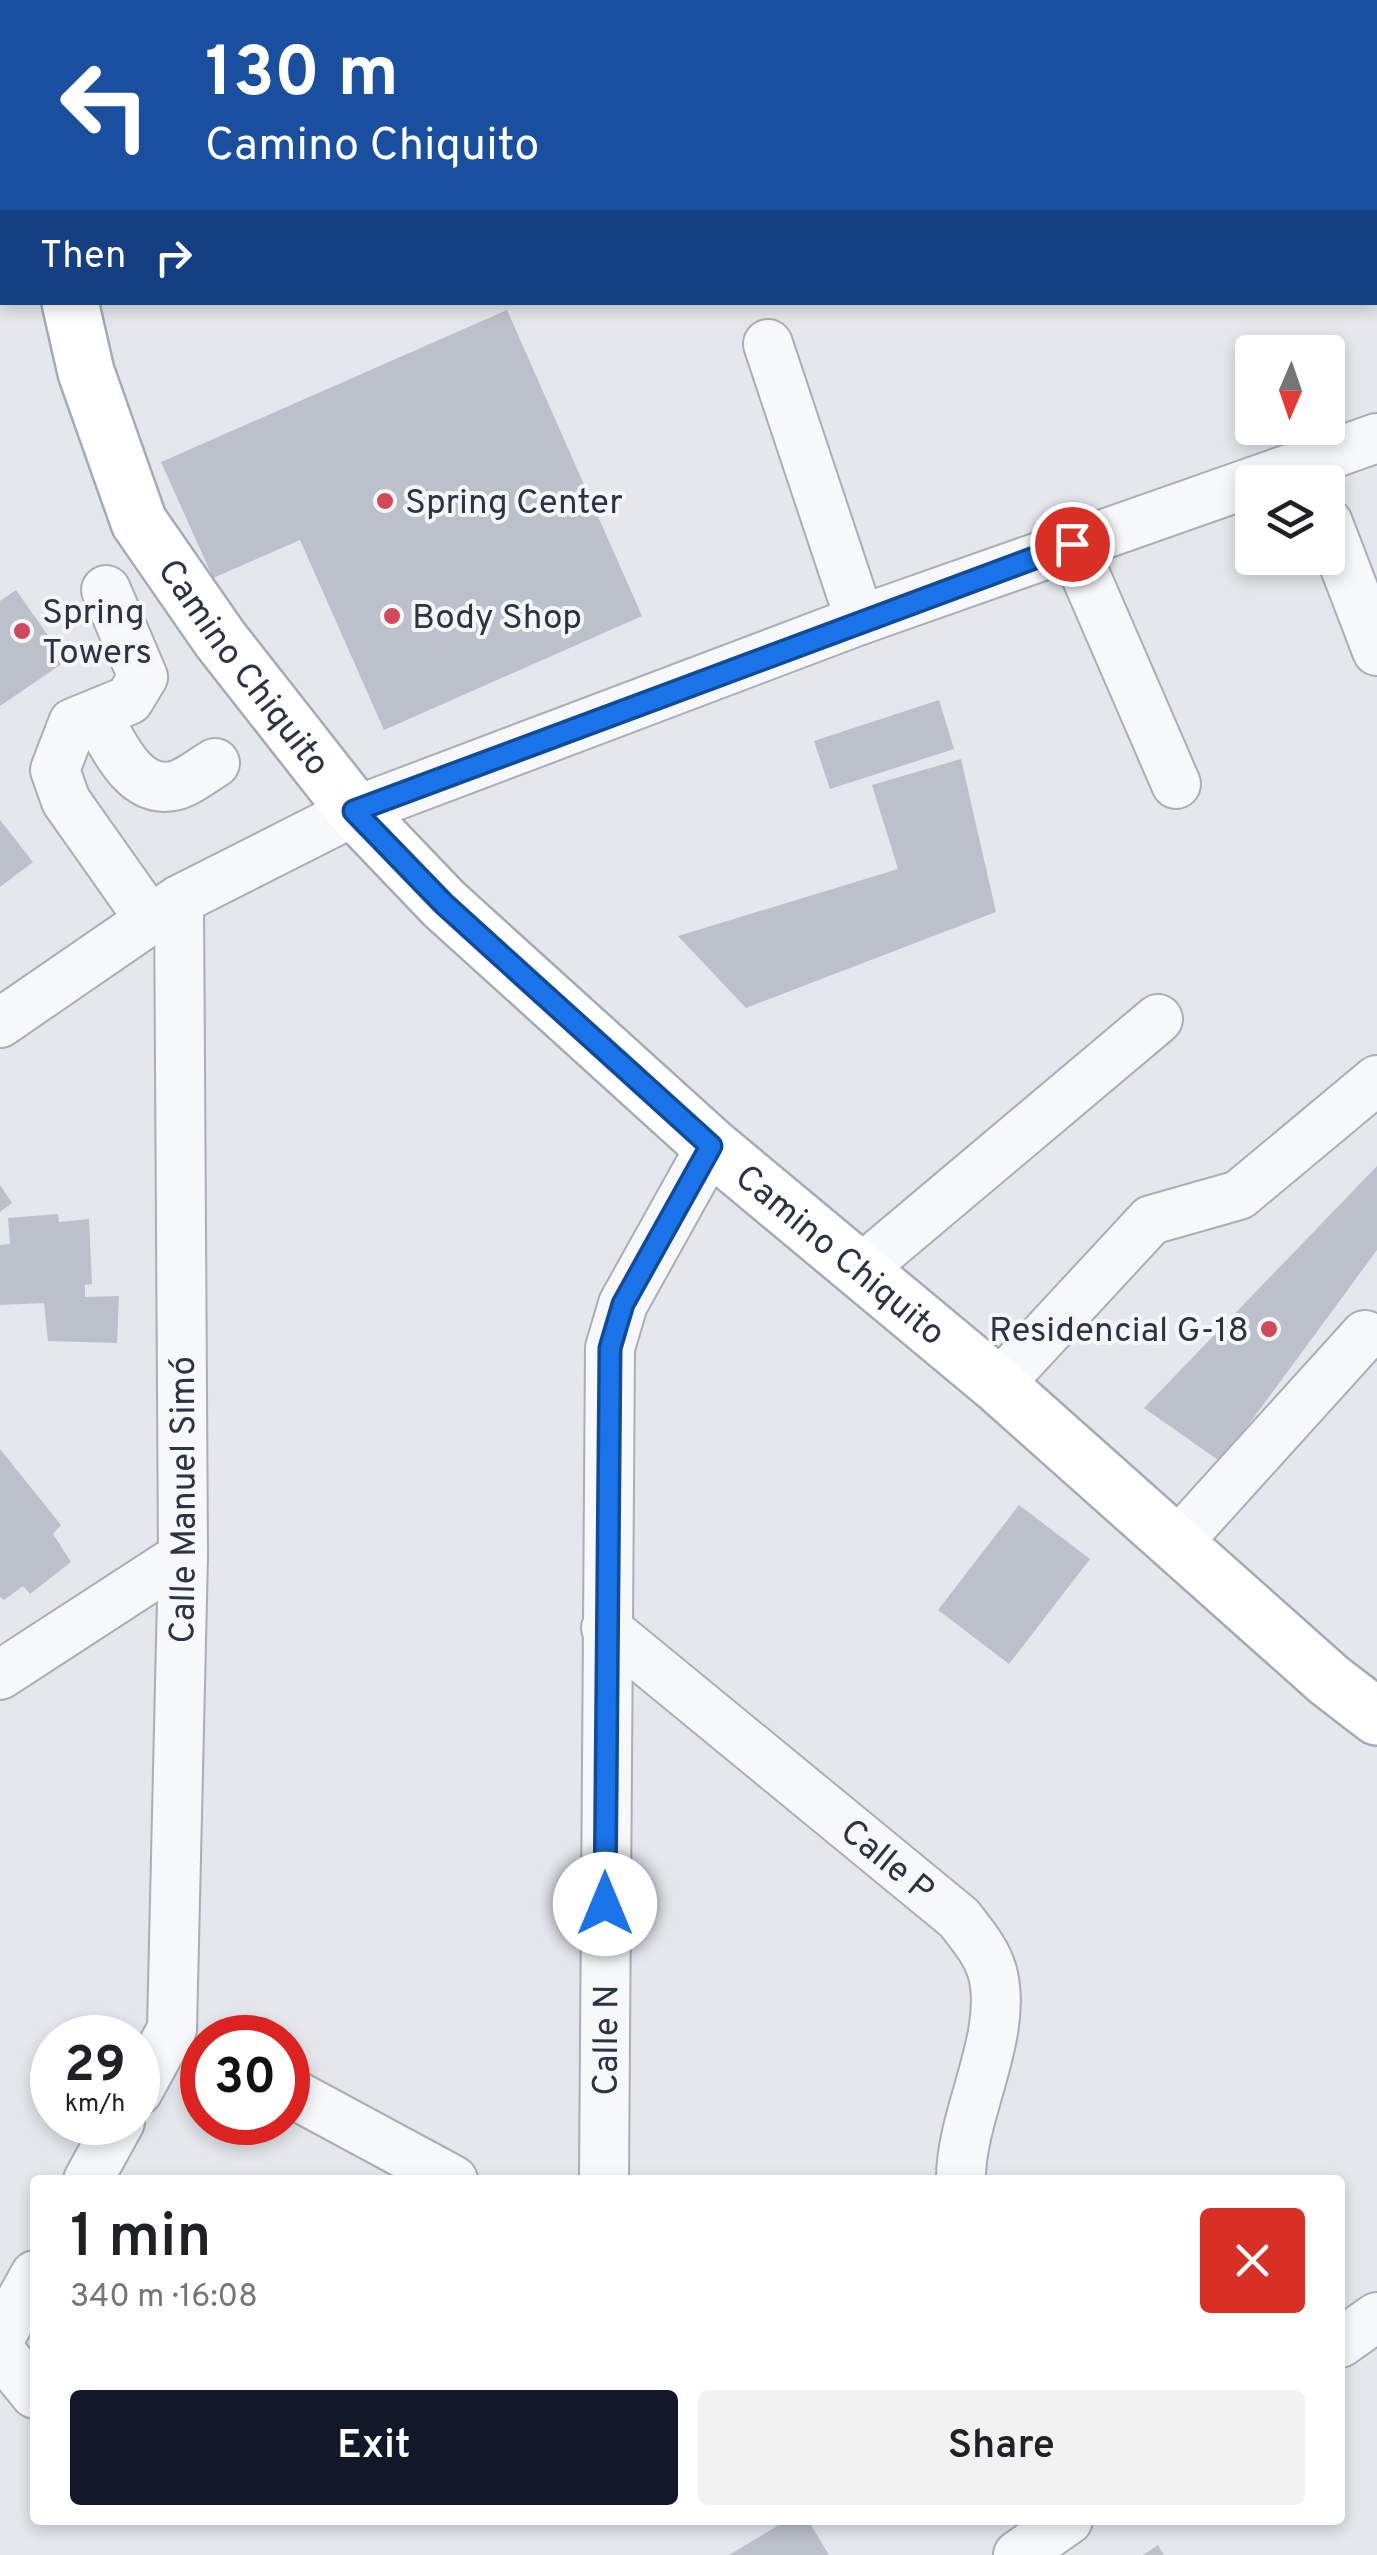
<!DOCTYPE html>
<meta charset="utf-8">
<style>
body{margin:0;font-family:Overpass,sans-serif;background:#f2f2f2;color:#202124;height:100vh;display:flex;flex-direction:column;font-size:38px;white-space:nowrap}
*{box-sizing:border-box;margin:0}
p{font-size:32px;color:#757577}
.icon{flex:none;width:55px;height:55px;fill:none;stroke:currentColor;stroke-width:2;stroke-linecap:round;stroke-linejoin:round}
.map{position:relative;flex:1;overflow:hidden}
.details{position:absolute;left:30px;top:2175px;width:1315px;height:350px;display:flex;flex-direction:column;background:#fff;border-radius:10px;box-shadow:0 5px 15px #0003}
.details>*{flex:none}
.guide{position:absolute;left:0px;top:0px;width:1378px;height:305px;box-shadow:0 5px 15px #0003;background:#1a4fa0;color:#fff;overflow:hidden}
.needle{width:65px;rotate:182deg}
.buttons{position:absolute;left:1235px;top:335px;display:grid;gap:20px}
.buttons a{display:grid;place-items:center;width:110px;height:110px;border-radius:10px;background:#fff;box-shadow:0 5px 15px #0003;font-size:50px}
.speed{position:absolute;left:30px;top:2015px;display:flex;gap:20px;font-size:50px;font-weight:700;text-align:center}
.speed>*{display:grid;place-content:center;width:130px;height:130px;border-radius:50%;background:#fff;box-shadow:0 5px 15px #0003;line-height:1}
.speed small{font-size:25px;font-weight:400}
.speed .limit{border:15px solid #d22;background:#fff;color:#111}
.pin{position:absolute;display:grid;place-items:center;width:85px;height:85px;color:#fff;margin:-42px;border:5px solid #fff;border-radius:50%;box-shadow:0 2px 10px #0007}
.me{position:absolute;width:110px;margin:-55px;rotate:0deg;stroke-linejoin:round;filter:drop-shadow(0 0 8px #0008)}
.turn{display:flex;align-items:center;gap:35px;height:210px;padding:0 40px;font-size:45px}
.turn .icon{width:130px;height:130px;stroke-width:2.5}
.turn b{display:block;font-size:70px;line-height:85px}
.then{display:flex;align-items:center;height:95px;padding:0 40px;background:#0003;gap:20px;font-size:38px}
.round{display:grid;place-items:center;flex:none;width:105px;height:105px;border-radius:10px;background:#f2f2f2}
.head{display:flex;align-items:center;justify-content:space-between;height:170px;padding:0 40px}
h1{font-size:60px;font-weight:600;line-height:75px}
.cta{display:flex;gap:20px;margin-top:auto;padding:20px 40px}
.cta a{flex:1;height:115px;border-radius:10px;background:#111827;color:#fff;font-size:40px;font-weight:600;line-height:115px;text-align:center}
.cta a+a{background:#f2f2f2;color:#202124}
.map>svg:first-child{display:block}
.building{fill:#bbc0ca}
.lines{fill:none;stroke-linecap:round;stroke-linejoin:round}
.minor-casing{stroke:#a9aeb7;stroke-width:52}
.major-casing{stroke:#a3abb8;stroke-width:60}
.minor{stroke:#f7f8fa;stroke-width:48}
.major{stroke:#fff;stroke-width:55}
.route-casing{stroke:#114b97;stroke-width:25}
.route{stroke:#1a73e8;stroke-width:18}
.poi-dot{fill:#d1495b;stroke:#f4f6f9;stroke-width:4}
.labels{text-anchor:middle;stroke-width:8;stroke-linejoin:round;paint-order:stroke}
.poi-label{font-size:35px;fill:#2b3445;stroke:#f4f6f9;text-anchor:start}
.street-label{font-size:35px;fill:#2b3445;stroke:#f4f6f9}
</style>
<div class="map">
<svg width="1377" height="2555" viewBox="0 0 1377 2555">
<rect width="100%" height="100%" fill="#e4e7ec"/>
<path class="building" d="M507,310L642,616L384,730L300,540L213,578L161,462Z
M16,590L66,661L0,706V601Z
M939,700L954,749L830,789L814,741Z
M961,759L996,912L746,1008L678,936L898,869L872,785Z
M0,820L33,862L0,887Z
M1377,1166V1250L1221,1462L1144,1408Z
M0,1185L12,1203L0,1212Z
M58,1214L59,1222L89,1219L92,1284L85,1285V1297L119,1296L117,1343L48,1341L44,1303L0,1305V1245L10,1244L8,1218Z
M0,1449L61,1525L53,1534L71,1562L30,1594L23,1586L4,1600L0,1597Z
M1019,1505L1090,1559L1009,1664L938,1610Z
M787,2520H808L829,2555H729Z
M1158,2545L1164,2555H1143Z"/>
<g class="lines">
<g class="minor-casing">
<g id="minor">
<path d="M548,2L559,0"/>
<path d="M0,102L2,101"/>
<path d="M768,344L860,620"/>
<path d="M1328,523L1377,651"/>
<path d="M1072,544L1176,784"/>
<path d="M106,590L143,677L129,700L73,723L55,770L66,801L150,920"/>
<path d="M96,714C112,741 132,794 173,786C186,784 203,770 215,763"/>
<path d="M0,1023L179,900L355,811L860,620L1377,438"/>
<path d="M861,1269L1158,1019"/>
<path d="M998,1385L1151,1220L1239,1195L1377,1080"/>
<path d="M1175,1545L1365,1335"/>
<path id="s1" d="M606,1628L959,1918C972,1935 986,1951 992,1971C1010,2034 960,2115 961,2180"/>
<path d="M0,1675L183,1556"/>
<path id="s2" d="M138,2091L172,2029L183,1556L179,900"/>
<path d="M288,2091L453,2180"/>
<path d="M88,2180L120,2122"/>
<path id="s3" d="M604,2180L610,1348L623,1304L711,1146"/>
<path d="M0,2338L35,2275"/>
<path d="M1340,2343L1377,2317"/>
<path d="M0,2351L35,2394"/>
<path d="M1018,2555L1068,2520"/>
</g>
</g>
<g class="major-casing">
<g id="major">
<path d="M2,0V3"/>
<path id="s4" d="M70,302L86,372L139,522L220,639L355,811L444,904L711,1146L998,1385L1329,1680L1377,1717"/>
</g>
</g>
<use href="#minor" class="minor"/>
<use href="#major" class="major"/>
</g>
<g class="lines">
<g class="route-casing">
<path id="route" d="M605,1904L610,1348L623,1304L711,1146L444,904L354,811L1072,544"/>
</g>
<use href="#route" class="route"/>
</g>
<g class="poi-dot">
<circle cx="385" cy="501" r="10"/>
<circle cx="392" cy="616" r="10"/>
<circle cx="22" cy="631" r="10"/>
<circle cx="1269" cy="1329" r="10"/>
</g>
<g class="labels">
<g class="poi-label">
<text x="405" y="513">Spring Center</text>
<text x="42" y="623">Spring<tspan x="42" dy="40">Towers</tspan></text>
<text x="412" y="628">Body Shop</text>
<text x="1249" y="1341" text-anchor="end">Residencial G-18</text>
</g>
<g class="street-label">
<text dy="12" stroke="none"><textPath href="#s4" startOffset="410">Camino Chiquito</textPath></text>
<text dy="12" stroke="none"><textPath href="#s4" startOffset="1250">Camino Chiquito</textPath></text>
<text dy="12" stroke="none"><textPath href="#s2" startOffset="600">Calle Manuel Simó</textPath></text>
<text dy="12" stroke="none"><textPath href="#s1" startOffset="365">Calle P</textPath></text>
<text dy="12" stroke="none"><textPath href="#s3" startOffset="140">Calle N</textPath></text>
</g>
</g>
</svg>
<div class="buttons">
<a><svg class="needle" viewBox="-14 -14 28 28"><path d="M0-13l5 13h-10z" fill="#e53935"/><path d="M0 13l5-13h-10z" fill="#757577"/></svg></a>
<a><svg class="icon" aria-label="layers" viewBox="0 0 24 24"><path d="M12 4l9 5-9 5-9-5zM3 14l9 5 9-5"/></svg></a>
</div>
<div class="speed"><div>29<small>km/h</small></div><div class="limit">30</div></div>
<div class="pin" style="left:1072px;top:544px;background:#d93025"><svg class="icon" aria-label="arrive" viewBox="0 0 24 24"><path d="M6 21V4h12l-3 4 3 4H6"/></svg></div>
<svg class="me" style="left:605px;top:1904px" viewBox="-20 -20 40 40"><circle r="19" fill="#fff"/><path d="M0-13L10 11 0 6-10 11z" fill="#1a73e8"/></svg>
<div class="guide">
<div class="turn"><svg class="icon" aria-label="left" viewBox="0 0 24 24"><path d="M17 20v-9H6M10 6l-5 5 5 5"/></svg><div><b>130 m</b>Camino Chiquito</div></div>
<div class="then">Then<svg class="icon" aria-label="right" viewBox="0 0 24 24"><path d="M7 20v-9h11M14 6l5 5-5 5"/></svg></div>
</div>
<section class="details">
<div class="head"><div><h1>1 min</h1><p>340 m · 16:08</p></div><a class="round" style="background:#d93025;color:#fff"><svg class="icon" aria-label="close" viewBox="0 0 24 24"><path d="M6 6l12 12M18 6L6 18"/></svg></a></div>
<div class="cta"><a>Exit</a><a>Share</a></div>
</section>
</div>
